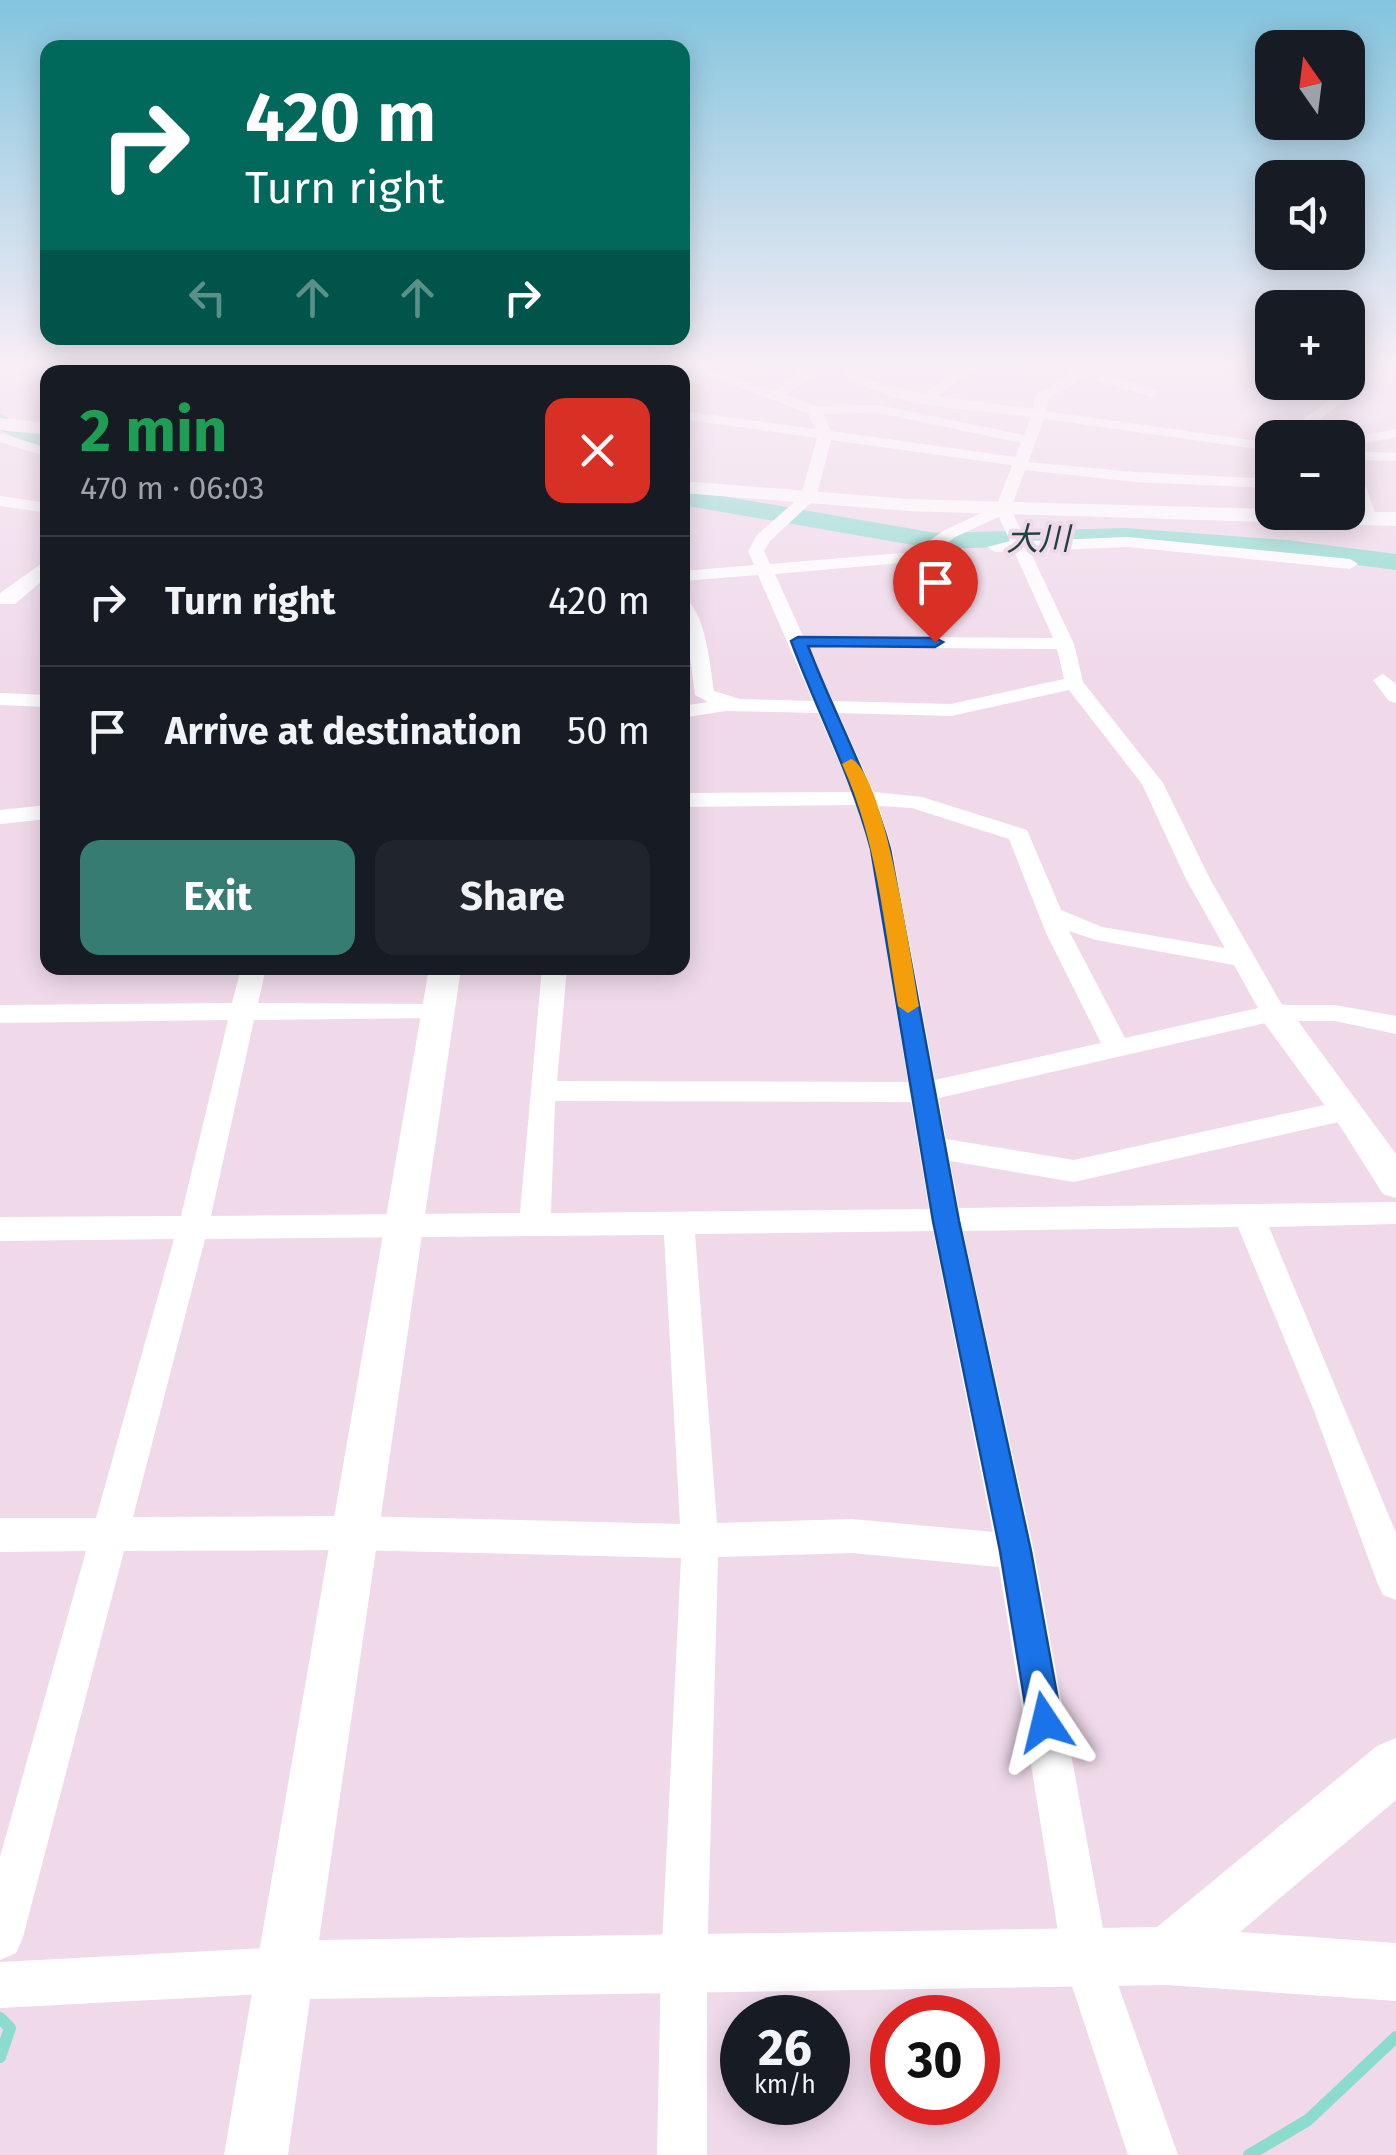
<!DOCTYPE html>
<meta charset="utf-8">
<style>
body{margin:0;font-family:"Fira Sans","Noto Sans JP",sans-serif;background:#20242c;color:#f1f3f6;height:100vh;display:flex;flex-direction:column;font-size:38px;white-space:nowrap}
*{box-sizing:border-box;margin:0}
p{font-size:32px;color:#9ea1a6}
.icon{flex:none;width:55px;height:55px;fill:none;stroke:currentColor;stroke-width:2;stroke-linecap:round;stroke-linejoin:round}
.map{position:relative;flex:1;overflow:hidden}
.details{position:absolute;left:40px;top:365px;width:650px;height:610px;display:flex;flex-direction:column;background:#171b24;border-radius:20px;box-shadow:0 5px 25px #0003}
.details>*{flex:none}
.guide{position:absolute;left:40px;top:40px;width:650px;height:305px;border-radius:20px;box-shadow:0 5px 25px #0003;background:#00695c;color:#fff;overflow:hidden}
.needle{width:65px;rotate:346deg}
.tools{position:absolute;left:1255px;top:30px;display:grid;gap:20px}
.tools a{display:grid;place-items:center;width:110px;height:110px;border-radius:20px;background:#171b24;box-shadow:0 5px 25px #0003;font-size:50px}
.speed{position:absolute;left:720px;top:1995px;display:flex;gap:20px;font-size:50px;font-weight:700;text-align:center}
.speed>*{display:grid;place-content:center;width:130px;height:130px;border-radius:50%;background:#171b24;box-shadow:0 5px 25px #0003;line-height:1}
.speed small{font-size:25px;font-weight:400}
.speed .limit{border:15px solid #d22;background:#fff;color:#111}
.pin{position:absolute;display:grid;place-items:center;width:85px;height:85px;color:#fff;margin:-102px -42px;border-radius:50% 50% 50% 0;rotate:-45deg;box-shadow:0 0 10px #0007}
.pin .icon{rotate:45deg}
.me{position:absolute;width:110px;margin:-55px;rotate:350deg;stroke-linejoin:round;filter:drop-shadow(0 0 8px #0008)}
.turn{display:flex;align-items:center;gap:35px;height:210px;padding:0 40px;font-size:45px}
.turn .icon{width:130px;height:130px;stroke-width:2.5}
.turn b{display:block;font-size:70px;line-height:85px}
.lanes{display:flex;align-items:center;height:95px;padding:0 40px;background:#0003;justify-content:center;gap:50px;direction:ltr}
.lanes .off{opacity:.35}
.round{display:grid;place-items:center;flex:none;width:105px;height:105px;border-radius:20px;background:#20242c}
.head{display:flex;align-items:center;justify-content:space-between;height:170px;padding:0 40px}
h1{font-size:60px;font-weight:700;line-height:75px;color:#1e9e55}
.button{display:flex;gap:20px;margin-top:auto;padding:20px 40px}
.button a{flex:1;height:115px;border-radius:20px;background:#377c72;color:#fff;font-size:40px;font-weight:700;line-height:115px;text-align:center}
.button a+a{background:#20242c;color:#f1f3f6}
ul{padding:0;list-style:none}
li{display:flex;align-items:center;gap:30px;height:130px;padding:0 40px;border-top:2px solid #363941}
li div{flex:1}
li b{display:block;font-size:38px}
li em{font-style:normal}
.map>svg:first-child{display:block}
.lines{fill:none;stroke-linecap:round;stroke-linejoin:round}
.stream{stroke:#8bdccf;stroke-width:12}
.river{fill:#8bdccf;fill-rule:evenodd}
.minor{fill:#fff;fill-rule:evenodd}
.tertiary{fill:#fff;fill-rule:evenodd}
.secondary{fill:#fff;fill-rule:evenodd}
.route{fill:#1a73e8;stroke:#114b97;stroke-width:2.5}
.slow{fill:#f59e0b}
.labels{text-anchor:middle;stroke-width:8;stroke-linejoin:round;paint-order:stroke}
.far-water-label{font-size:32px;font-style:italic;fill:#1e443e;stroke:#f0daea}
</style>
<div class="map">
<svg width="1396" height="2155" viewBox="0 0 1396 2155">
<rect width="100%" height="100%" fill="#f0daea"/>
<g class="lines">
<path class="stream" d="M0,2018L10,2028L0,2057
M1249,2155L1308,2120L1396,2037"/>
<path class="river" d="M0,414L48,437V454L0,430Z
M682,489L936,533L1125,528L1287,540L1396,554V570L1287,556L1125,544L936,549L682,505Z"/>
<path class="minor" d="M383,362H396L388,372H375Z
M514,362H528L540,372H526Z
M671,362H688L774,391L797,376L788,362H800L811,377L786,395L816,406L879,405L1024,435L1031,417C975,409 884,409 842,371L847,362H859L855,370L881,385L924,394L966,363L984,362L938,396L1033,409L1036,394L1072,373L1042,362H1062L1088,369V375L1048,399L1046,411L1272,443V451L1044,419L1028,462L1135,472L1272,479V488L1135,482L1025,470L1011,509L1026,541L1128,537L1350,559L1358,564L1350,569L1128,547L1030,551L1074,644L1083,682L1163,783L1210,879L1282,1005H1335L1396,1016V1034L1335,1021H1274L939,1098L946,1139L1074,1160L1347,1100L1357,1103L1361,1110L1357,1117L1347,1120L1074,1182L950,1161L959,1208L1396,1202V1224L1269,1227L1396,1533V1600L1383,1595L1377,1582L1313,1408L1238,1227L963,1231L1034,1551L1108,1956L1178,2155H1128L1062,1956L999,1567L852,1553L718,1557L707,1966V2155H657L661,1966L681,1558L352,1550L124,1551L23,1937L16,1953L0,1960V1857L86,1551L0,1552V1518H96L174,1239L0,1241V1217L181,1216L228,1020L0,1023V1005L232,1003L241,968H266L258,1003L446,1004L450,1010L437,1018L254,1020L211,1216L520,1213L542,968H567L557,1081L908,1082L870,849L857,805L682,807V793L852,792L818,713L725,711L682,718V706L708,702L695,695L688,642H682V597C706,608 710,667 714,691L740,699L813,701L758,575L682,581V571L754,565L748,551L757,535L801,496L817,438L682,419V411L815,429L808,413ZM879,413L1021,443L1015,457L831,431L823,414ZM831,440L1011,465L1012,466L996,506L943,531L914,552L770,564L764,551L770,541L816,498ZM999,517L1010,541L987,547L995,552L1014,551L1053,638L803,636L775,574L924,561L955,537ZM808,647L1057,649L1064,679L951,704L833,701ZM1069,690L1142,784L1186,879L1225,948L1102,927L1061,910L1027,830L922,797L874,792L838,713L951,716ZM879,806L912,808L1009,839L1046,933L1101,1043L935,1080L892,849ZM1069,931L1096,940L1234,965L1258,1008L1125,1038ZM555,1101L911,1102L929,1209L551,1213ZM933,1231L993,1532L852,1519L717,1523L695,1234ZM664,1235L680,1524L352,1516L133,1517L205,1239Z
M1381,362H1395L1295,438H1278Z
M1102,374L1157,390L1159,393L1152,397L1097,381L1095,378Z
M1396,429V437L1356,445V451L1396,453V461L1356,460L1377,518L1363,521L1348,478V438Z
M0,433L48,448V457L0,442Z
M0,496L48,503V513L0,506Z
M1383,674L1396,684V703L1389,701L1373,680Z
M0,693L48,695V707L0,705Z
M48,805V819L0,824V810Z
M286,1947L302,1954L309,1970L302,1986L286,1993L0,2008V1962Z"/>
<path class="tertiary" d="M48,559V576L15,604H0V593Z
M429,968H461L319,1940L1157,1927L1377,1746L1396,1738V1800L1240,1932L1396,1943V2001L1167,1985L310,1999L288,2155H224Z
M1274,1002L1286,1005L1396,1154V1198L1383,1194L1342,1129L1257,1013L1262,1005Z"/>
<path class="secondary" d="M0,418L48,423V435L0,430Z
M682,481L908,499L1272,509V512H1396V526L908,511L682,493Z"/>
</g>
<linearGradient id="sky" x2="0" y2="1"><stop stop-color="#83c4de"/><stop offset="0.55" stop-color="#f8eef6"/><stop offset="1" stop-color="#f8eef6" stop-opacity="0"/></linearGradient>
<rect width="1396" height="664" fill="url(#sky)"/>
<path class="route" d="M798,637L935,638L943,642L935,647L808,646C834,714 870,778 890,849L959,1221L1031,1551L1062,1722L1057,1734L1045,1739L1033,1734L1028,1722L1000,1551L933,1221L871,849C852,777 817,711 791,641Z"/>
<path class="slow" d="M851,759C885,773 912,965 919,1006L908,1013L898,1006C884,924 877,840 842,764Z"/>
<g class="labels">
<g class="far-water-label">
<text transform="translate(1038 539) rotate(-1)" y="11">大川</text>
</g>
</g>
</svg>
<div class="tools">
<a><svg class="needle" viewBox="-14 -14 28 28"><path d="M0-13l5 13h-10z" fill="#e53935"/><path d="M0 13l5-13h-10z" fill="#9ea1a6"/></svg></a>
<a><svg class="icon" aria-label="sound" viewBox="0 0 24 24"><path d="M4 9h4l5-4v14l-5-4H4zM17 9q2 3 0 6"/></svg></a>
<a>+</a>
<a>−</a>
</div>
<div class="speed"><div>26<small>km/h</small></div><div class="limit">30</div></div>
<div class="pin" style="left:935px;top:642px;background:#d93025"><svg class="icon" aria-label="arrive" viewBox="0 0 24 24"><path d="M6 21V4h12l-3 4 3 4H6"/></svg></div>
<svg class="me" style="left:1045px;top:1722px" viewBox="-20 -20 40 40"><path d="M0-17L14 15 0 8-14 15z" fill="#1a73e8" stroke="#fff" stroke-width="4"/></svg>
<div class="guide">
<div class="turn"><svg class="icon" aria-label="right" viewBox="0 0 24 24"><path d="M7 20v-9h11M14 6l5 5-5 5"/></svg><div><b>420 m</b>Turn right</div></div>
<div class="lanes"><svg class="icon off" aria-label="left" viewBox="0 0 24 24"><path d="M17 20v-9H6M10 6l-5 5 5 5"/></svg><svg class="icon off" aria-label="ahead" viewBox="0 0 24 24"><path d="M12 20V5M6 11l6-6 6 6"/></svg><svg class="icon off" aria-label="ahead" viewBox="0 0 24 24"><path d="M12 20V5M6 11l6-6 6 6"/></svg><svg class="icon" aria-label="right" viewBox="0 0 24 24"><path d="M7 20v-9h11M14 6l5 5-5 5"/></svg></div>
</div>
<section class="details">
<div class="head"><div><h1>2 min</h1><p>470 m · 06:03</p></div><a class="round" style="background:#d93025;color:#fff"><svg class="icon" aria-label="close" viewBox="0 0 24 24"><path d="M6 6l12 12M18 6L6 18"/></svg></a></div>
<ul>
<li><svg class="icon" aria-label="right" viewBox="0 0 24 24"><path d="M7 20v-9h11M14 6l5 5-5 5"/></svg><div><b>Turn right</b></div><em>420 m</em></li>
<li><svg class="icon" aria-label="arrive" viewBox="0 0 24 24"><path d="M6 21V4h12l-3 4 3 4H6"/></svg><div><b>Arrive at destination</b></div><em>50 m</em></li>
</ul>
<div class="button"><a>Exit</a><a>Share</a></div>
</section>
</div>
